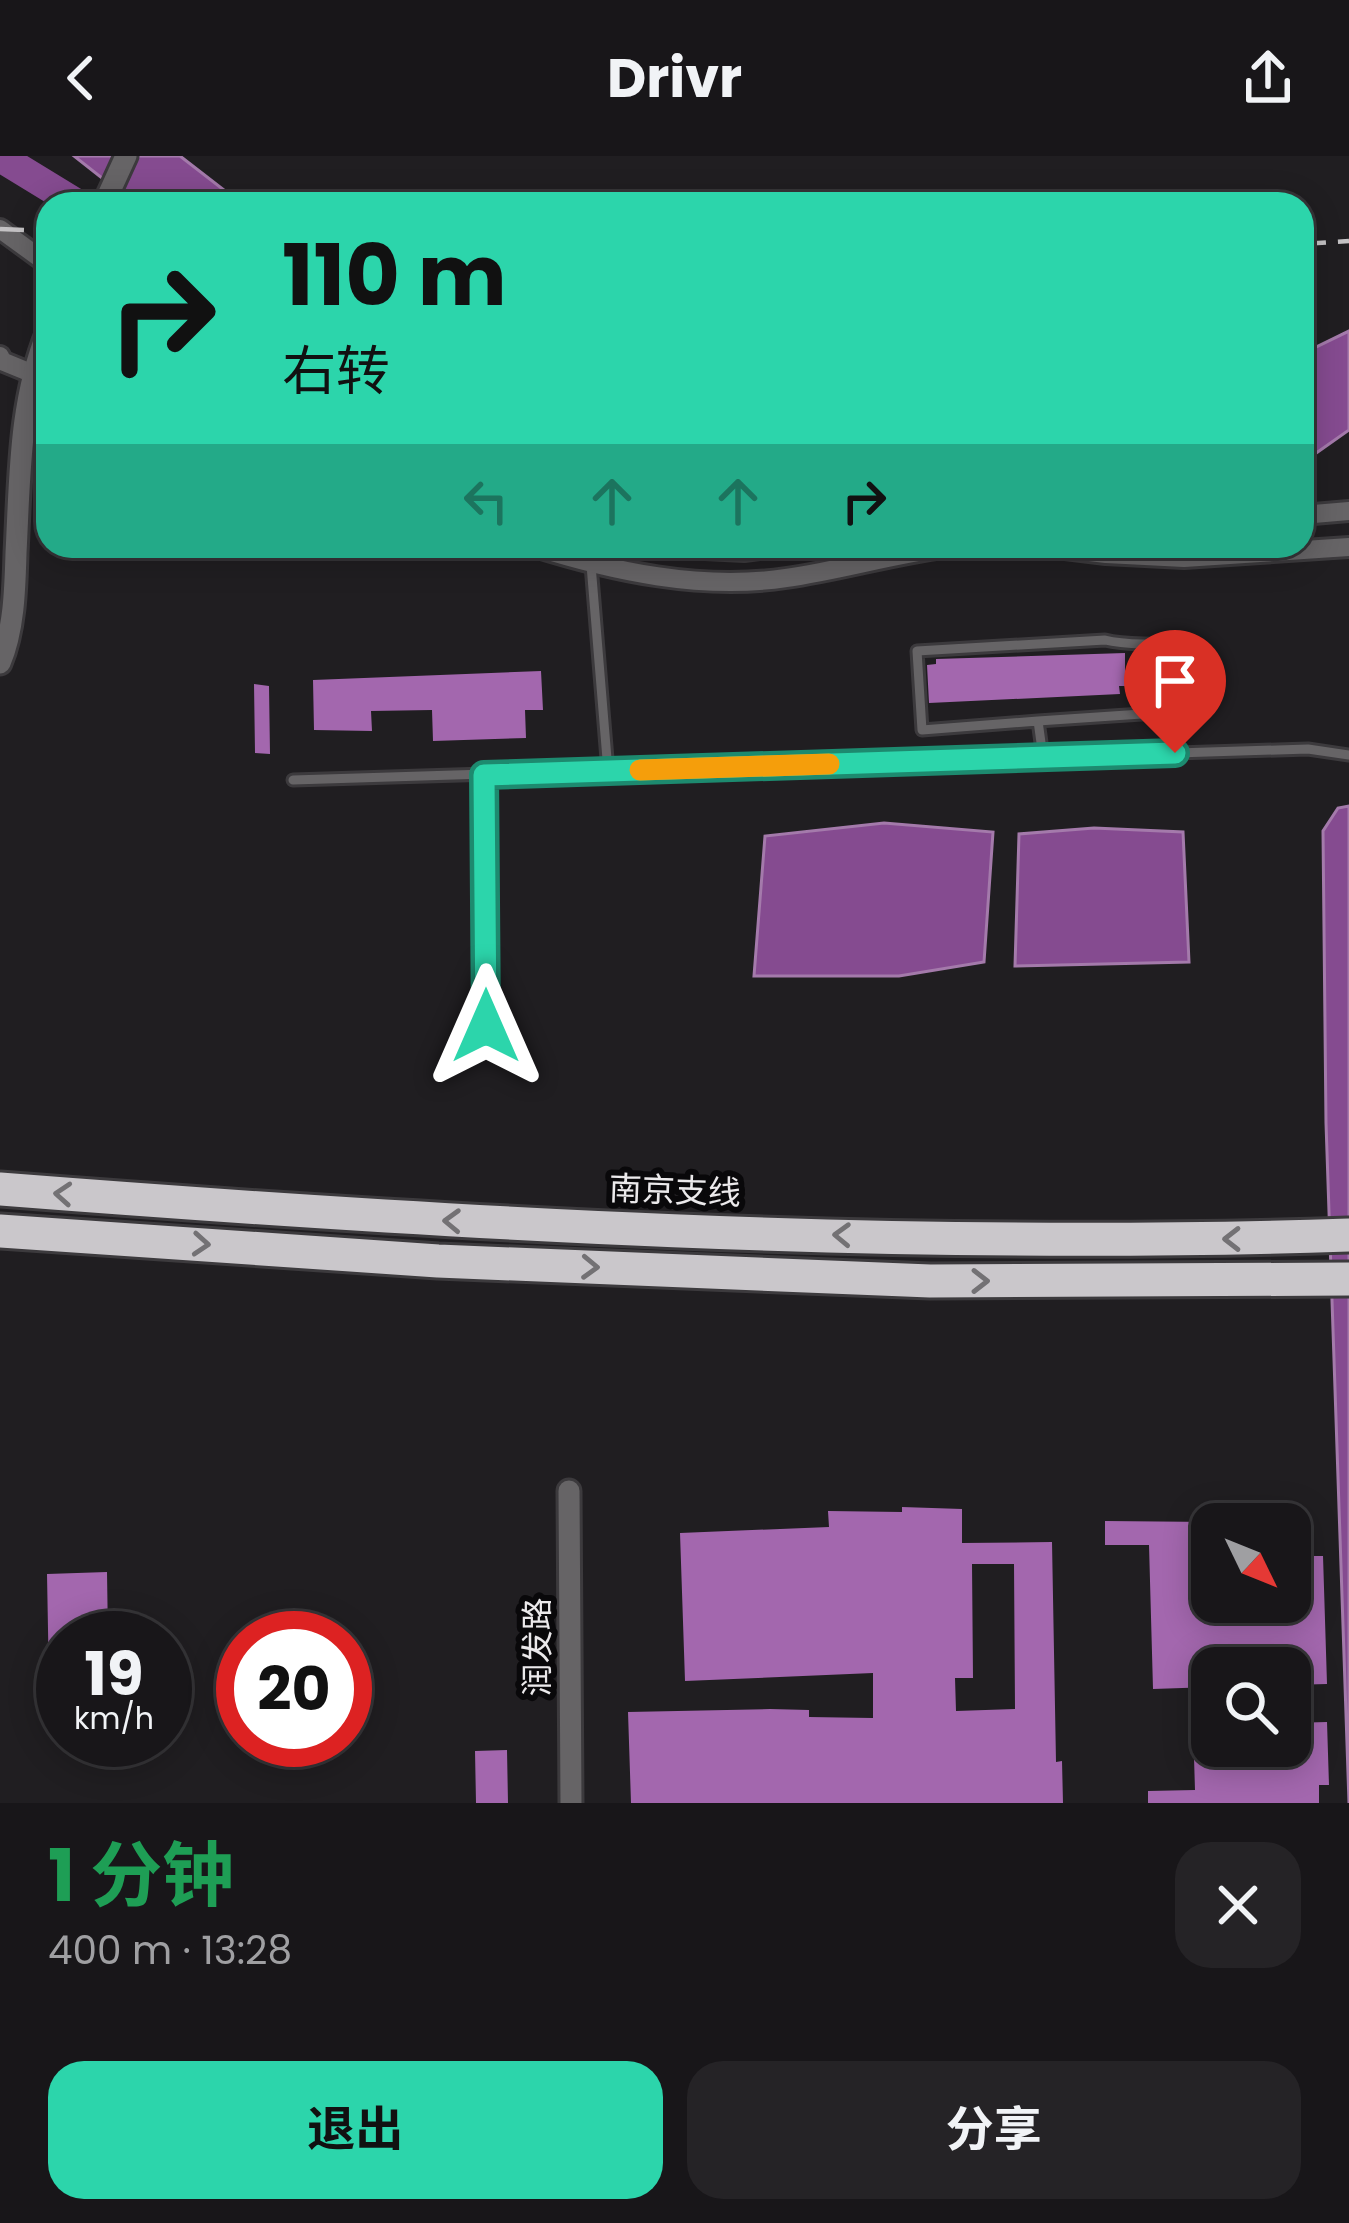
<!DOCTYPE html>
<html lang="zh">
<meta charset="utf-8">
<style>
body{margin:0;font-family:Poppins,"Noto Sans SC",sans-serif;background:#252326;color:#f1f3f6;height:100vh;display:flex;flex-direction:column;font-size:45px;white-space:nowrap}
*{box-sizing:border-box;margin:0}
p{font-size:39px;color:#9f9fa2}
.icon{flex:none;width:66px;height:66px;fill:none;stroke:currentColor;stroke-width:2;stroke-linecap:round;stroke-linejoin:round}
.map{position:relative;height:1647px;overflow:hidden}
.details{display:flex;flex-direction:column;background:#181619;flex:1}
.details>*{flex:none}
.guide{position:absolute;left:36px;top:36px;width:1278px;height:366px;border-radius:36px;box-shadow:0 6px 30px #0003,0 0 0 3px #363538;background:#2cd5ab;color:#111;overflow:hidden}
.needle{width:78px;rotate:133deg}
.fabs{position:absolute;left:1191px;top:1347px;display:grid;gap:24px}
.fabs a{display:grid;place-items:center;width:120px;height:120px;border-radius:24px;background:#181619;box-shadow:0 6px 30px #0003,0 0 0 3px #363538;font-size:60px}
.speed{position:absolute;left:36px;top:1455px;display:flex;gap:24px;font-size:60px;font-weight:700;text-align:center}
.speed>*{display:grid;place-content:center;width:156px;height:156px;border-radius:50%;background:#181619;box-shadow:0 6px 30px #0003,0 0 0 3px #363538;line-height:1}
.speed small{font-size:30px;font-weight:400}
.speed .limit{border:18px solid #d22;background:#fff;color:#111}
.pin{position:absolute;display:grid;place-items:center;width:102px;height:102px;color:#fff;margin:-123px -51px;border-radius:50% 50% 50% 0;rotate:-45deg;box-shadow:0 0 12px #0007}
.pin .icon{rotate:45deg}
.me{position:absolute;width:132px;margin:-66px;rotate:0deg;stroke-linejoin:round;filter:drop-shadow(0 0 9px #0008)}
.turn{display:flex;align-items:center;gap:42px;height:252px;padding:0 48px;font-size:54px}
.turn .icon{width:156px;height:156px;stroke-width:2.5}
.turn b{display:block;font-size:84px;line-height:102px}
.lanes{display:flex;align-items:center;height:114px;padding:0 48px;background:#0003;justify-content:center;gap:60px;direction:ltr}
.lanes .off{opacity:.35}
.round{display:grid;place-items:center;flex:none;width:126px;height:126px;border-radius:36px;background:#252326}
.overview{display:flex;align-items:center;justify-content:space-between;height:204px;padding:0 48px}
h1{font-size:72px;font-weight:700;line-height:90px;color:#1e9e55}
.action{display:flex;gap:24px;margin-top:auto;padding:24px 48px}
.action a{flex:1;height:138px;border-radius:36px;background:#2cd5ab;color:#111;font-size:48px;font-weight:700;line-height:138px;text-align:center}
.action a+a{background:#252326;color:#f1f3f6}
header{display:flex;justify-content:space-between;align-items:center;height:156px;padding:0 48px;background:#181619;font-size:54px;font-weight:700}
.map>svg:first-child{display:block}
.water{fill:#854b90;stroke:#a47aab;stroke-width:3}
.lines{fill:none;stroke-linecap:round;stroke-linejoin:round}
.river{stroke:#854b90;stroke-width:30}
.building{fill:#a367ae;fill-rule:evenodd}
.service-casing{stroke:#3c3a3d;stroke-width:15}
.minor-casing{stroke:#3c3a3d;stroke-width:24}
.tertiary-casing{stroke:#3c3a3d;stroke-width:27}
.motorway-casing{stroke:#3c3a3d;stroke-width:39}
.service{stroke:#666466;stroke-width:9}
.minor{stroke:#666466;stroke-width:18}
.tertiary{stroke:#666466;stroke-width:21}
.motorway{stroke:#cac7cb;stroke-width:33}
.rail{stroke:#c4c2c4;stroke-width:4.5;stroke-dasharray:24 12;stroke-linecap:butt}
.oneway{stroke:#737174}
.route-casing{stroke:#1d8a6f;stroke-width:30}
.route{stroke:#2cd5ab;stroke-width:21}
.slow{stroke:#f59e0b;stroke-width:21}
.labels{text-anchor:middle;stroke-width:12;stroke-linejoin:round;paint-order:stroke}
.street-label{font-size:33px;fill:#ebe9eb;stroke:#09080a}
</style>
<header><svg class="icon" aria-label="back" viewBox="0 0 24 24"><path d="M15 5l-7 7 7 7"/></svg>Drivr<svg class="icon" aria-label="share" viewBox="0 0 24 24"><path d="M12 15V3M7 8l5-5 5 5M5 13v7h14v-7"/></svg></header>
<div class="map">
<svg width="1349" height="1647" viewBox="0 0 1349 1647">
<rect width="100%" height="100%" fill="#201e21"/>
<path class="water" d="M74,0H180L242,48H135Z
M1349,175V274L1302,307V198Z
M1349,650V1647L1326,967L1323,675L1338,652Z
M884,667L993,676L984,806L899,820H754L765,680Z
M1094,672L1183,676L1189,806L1015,810L1019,678Z"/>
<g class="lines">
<path class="river" d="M0,1L77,48"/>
</g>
<path class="building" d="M1125,497V530H1119L1120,538L929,547L927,509L936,508V503Z
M541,515L543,554H525L526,582L433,585L432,554L371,555L372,575L314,574L313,524Z
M254,528L269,530L270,598L255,597Z
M902,1351L962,1353V1387L1052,1386L1056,1606L1062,1605L1063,1647H631L628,1556L770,1553L809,1554V1561L873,1562V1517L685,1525L680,1377L829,1371L828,1355L902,1356ZM972,1408H1014L1015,1553L956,1555L955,1522H973Z
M1105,1365L1212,1366V1446H1290V1366H1310V1400H1323L1327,1528L1290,1529V1512H1212V1531L1153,1533L1149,1389H1105Z
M107,1416L108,1482H63V1529H49L47,1418Z
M1327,1566L1329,1629H1319V1647H1148V1635L1195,1634L1193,1569H1212V1590H1290V1567Z
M507,1594L508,1647H476L475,1595Z"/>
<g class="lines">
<g class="service-casing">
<path id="service" d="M591,409L608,615
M1038,565L922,574L917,495L1105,484C1136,492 1168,483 1196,498L1201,554L1038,565L1043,601
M485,619L486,870
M293,624L1308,593L1349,599"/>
</g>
<g class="minor-casing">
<path id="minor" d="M0,73L48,108
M0,200L2,205L48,224
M1302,359L1349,355
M532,390C611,415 702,435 786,422C844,414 900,396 958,390
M647,390L744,395L783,390
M1041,390L1106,398L1184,402L1349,391"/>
</g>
<g class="tertiary-casing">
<path id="tertiary" d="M104,48L126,0
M0,507C14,474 15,433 16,397C20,321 19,246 48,175
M569,1335L571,1647"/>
</g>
<g class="motorway-casing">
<path id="motorway" d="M0,1033C448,1068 899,1094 1349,1079
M0,1075L438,1105L930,1125L1349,1123"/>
</g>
<use href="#service" class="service"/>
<use href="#minor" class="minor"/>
<use href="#tertiary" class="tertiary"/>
<use href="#motorway" class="motorway"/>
<path class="rail" d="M0,73L48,75
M1302,88L1349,85"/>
</g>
<defs><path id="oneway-chevron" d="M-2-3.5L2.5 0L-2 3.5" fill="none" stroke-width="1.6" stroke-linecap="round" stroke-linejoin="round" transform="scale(3)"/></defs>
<g class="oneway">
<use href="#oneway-chevron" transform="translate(63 1038) rotate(-176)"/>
<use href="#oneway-chevron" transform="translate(452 1065) rotate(-178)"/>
<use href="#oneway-chevron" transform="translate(842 1079) rotate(-178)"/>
<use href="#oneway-chevron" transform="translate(1232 1083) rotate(-180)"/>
<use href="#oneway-chevron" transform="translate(201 1088) rotate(4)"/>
<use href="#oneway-chevron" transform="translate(590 1111) rotate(2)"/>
<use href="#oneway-chevron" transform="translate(980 1125)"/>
</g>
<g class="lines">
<g class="route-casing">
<path id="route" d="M486,870L484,619L1175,597"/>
</g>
<use href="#route" class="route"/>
<path class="slow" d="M640,614L829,608"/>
</g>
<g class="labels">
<g class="street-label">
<text transform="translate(675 1034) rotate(2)" y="12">南京支线</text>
<text transform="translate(537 1491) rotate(-90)" y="12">润发路</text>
</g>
</g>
</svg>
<div class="fabs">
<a><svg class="needle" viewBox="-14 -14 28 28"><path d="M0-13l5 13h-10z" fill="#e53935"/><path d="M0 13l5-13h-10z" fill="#9f9fa2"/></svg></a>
<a><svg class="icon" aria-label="search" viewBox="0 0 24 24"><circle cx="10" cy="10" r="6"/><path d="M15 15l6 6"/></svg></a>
</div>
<div class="speed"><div>19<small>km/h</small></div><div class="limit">20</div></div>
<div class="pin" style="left:1175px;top:597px;background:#d93025"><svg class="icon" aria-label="arrive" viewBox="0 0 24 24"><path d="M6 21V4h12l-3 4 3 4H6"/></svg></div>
<svg class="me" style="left:486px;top:870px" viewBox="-20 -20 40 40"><path d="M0-17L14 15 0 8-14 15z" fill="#2cd5ab" stroke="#fff" stroke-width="4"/></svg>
<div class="guide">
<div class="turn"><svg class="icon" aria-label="right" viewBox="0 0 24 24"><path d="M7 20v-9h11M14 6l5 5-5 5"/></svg><div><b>110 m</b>右转</div></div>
<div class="lanes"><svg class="icon off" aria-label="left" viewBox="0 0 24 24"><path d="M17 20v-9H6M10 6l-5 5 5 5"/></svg><svg class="icon off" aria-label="ahead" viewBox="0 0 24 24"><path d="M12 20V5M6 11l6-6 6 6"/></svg><svg class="icon off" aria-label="ahead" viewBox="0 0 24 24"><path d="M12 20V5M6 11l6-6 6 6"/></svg><svg class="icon" aria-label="right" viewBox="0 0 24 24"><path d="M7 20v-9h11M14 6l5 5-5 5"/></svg></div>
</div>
</div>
<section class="details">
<div class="overview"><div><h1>1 分钟</h1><p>400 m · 13:28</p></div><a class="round"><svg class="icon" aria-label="close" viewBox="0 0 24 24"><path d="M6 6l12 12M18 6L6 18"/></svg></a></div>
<div class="action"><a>退出</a><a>分享</a></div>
</section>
